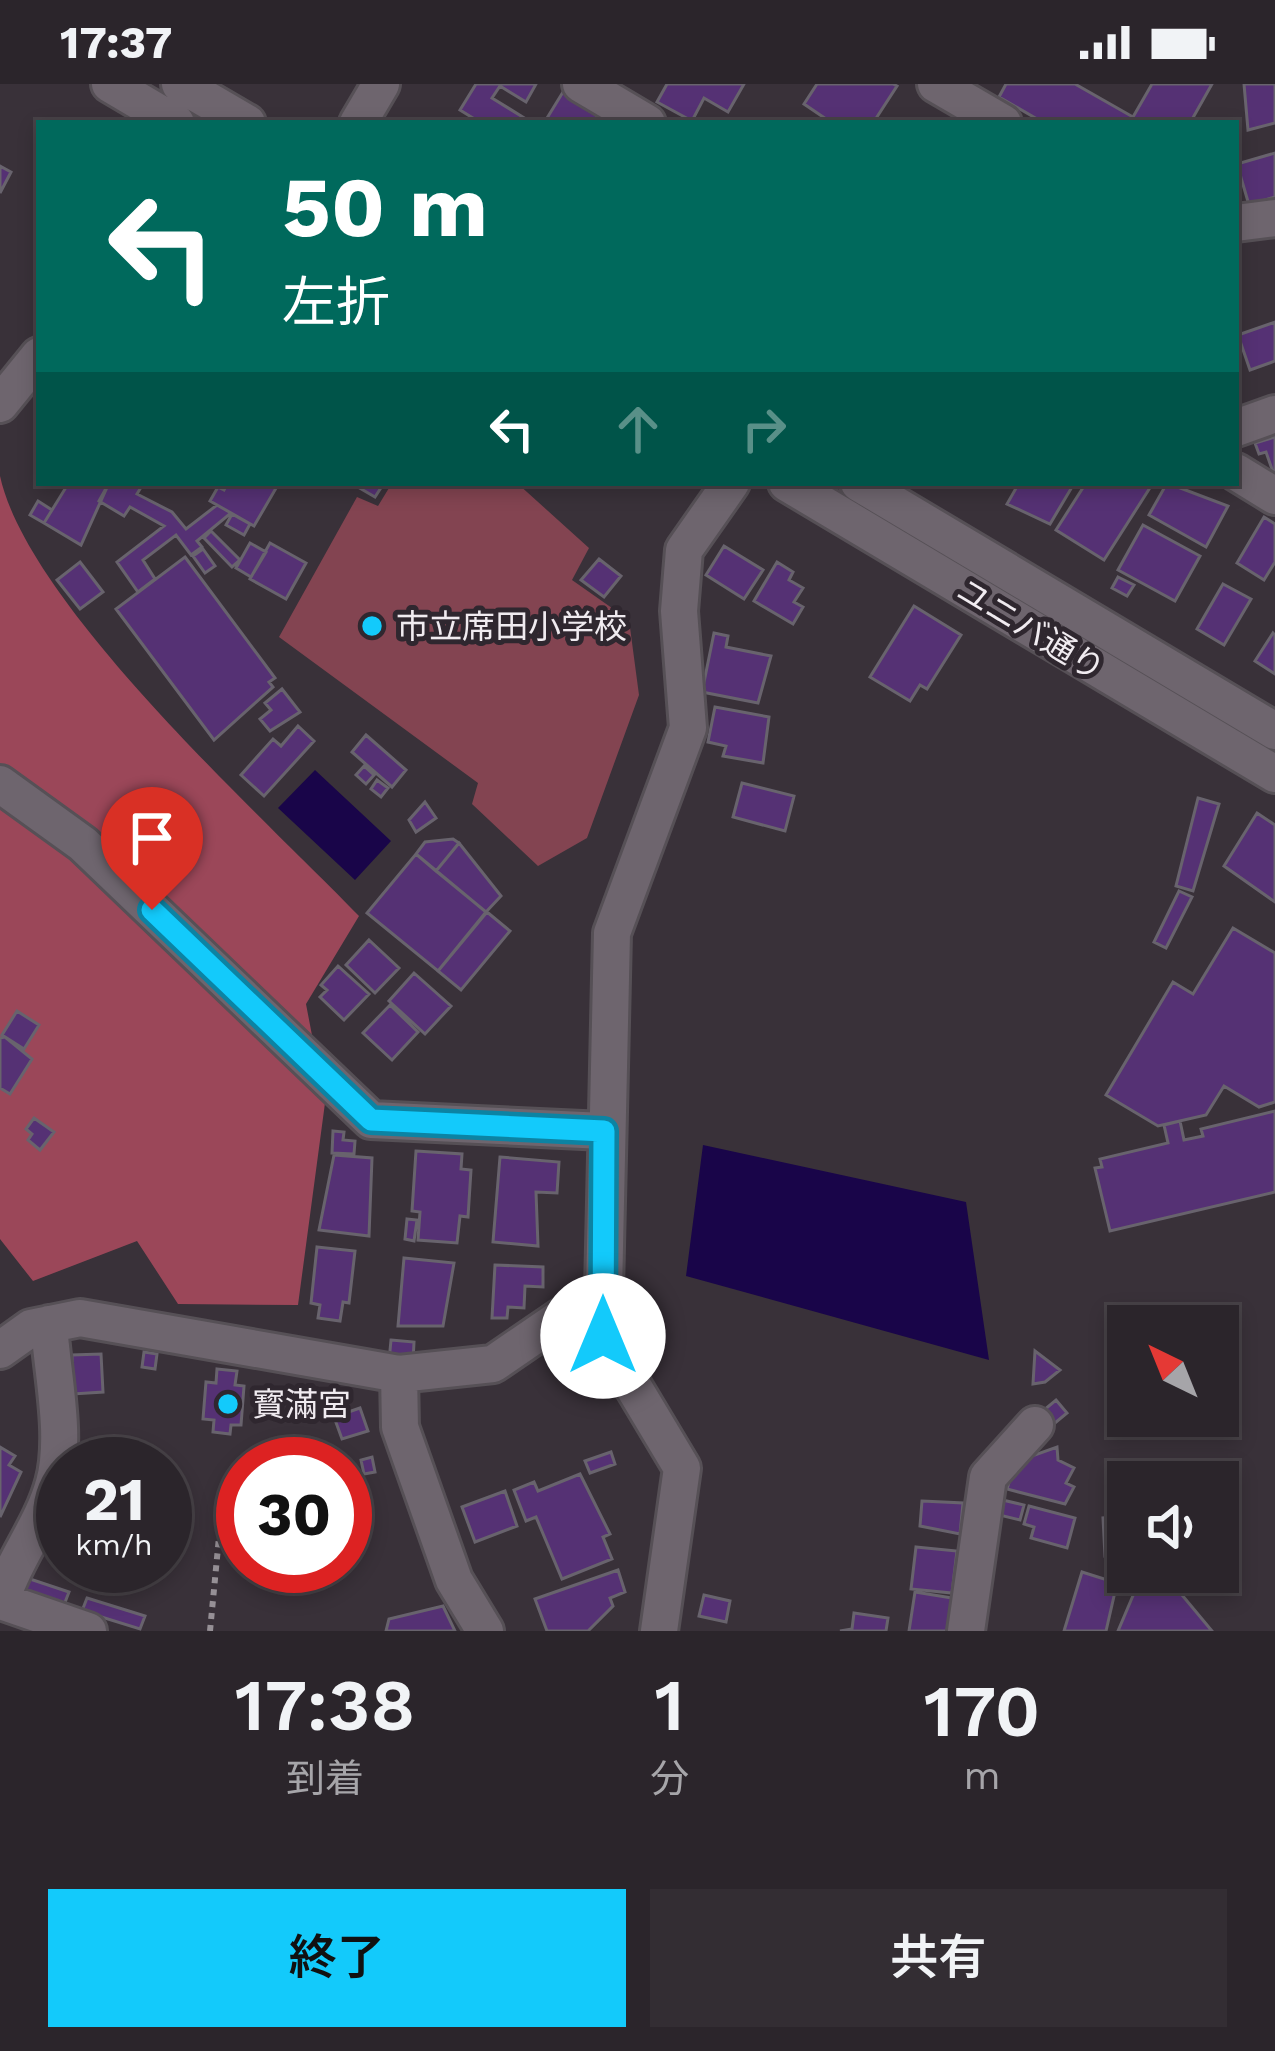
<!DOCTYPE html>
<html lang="ja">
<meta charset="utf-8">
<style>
body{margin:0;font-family:"Work Sans","Noto Sans JP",sans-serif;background:#332d33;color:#f1f3f6;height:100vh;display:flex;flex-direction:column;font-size:45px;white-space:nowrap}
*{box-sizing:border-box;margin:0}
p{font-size:39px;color:#a6a5a9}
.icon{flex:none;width:66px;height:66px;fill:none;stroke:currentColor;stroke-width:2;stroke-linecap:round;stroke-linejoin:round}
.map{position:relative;height:1547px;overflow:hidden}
.panel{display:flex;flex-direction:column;background:#2b252b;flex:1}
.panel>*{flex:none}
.hud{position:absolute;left:36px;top:36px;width:1203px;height:366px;border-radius:0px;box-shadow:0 6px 18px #0003,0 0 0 3px #474247;background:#00695c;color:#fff;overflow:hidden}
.needle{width:78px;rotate:317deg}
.tools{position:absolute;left:1107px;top:1221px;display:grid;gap:24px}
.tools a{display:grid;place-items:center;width:132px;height:132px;border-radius:0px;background:#2b252b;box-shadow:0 6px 18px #0003,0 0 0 3px #474247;font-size:60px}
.speed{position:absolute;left:36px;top:1353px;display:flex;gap:24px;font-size:60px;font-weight:700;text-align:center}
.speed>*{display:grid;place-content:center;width:156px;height:156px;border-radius:50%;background:#2b252b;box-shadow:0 6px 18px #0003,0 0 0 3px #474247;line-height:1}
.speed small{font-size:30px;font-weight:400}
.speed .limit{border:18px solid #d22;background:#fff;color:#111}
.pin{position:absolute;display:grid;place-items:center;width:102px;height:102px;color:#fff;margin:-123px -51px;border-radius:50% 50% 50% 0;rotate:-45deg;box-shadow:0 0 12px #0007}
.pin .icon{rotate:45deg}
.me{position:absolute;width:132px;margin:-66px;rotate:0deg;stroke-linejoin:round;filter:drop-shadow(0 0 9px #0008)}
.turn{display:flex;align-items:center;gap:42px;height:252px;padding:0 48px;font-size:54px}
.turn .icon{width:156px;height:156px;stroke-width:2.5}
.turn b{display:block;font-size:84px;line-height:102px}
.lanes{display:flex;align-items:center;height:114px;padding:0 48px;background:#0003;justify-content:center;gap:60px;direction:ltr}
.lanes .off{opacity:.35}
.eta{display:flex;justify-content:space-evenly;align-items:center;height:204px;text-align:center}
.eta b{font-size:72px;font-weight:600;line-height:84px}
.primary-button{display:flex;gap:24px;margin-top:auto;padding:24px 48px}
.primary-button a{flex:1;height:138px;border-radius:0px;background:#13cafb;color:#111;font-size:48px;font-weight:600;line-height:138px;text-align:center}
.primary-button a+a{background:#332d33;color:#f1f3f6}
.status{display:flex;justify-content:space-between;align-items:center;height:84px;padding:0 60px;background:#2b252b;direction:ltr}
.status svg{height:33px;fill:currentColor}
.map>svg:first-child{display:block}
.green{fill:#834451}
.forest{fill:#9b4759}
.water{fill:#190549}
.building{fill:#553174;stroke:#68636d;stroke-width:3}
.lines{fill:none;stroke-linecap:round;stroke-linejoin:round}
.minor-casing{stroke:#565056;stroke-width:42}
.path{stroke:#969096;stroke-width:6;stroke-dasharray:6 6;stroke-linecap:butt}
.minor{stroke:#6e656e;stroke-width:36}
.route-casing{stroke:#0c83a3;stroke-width:30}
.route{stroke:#13cafb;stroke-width:21}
.poi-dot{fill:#13cafb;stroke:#2f272f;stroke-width:4.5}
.labels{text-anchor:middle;stroke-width:10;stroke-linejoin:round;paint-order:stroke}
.poi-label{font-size:33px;fill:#f0ebf0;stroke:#2f272f;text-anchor:start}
.street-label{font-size:33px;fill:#f0ebf0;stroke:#2f272f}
</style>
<div class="status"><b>17:37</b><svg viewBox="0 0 49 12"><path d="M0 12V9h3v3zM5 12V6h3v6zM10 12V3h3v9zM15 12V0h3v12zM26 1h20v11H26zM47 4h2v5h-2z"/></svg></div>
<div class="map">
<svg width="1275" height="1547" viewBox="0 0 1275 1547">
<rect width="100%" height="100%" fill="#393139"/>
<path class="green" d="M392,399H517L589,464L572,496L629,536L639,611L587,754L538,782L472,720L478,699L279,553L357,413L378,422Z"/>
<path class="forest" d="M0,392C28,521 262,732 359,832L306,920L325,1019L298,1221L178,1220L137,1157L33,1197L0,1155Z"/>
<path class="water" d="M315,686L391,757L355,796L278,724Z
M703,1061L966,1118L989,1276L686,1192Z"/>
<path class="building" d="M476,0H536L526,18L500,2L492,14L526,35L524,39H481L460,26Z
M667,0H744L728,28L704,14L692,37L657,18Z
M817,0H893L897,2L873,39H832L804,20Z
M1006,0H1075L1133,33L1152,0H1212L1190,39H1044L999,13Z
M1244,0H1275V39L1248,46Z
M563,8L599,29L593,39H544Z
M1275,69V113L1249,121L1237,80Z
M0,82L11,88L0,109Z
M1275,238V277L1250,286L1238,251Z
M1275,353V391H1274L1266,368L1259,370L1255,359Z
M60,399H109L81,461L44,439L65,405Z
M109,399L143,400L137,410L172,428L186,445L217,421L231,429L197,457L202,463L191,471L176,451L143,476L155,495L138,508L117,478L164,442L130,423L124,432L99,417Z
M228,399H279L254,442L210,417L218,403L224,406Z
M351,399H384L375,413Z
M1019,399H1066L1072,403L1050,440L1007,420Z
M1086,399H1153L1104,476L1056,446Z
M1167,399L1228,422L1206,463L1149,431Z
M38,417L52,426L44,439L30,431Z
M232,430L250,440L244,451L226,441Z
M1264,433L1275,440V478L1264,496L1237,479Z
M1143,441L1200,472L1175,517L1118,486Z
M211,447L240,476L232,483L204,454Z
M250,459L266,468L251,493L236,484Z
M270,459L306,479L286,515L250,495Z
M724,462L763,486L744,515L706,491Z
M203,465L215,482L205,489L193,472Z
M185,473L275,594L269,598L273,603L214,656L116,525Z
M599,475L621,492L604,513L581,496Z
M80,478L103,508L80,525L57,496Z
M777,478L793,488L789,496L803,504L794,518L803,523L793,540L754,517Z
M1118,493L1134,501L1127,512L1112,504Z
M1223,500L1251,515L1224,561L1197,545Z
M914,522L961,551L927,605L920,601L910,617L870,593Z
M714,549L728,552L726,563L771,572L758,619L702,608Z
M1273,549L1275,551V590L1255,577Z
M282,605L300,628L270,647L260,635L271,626L265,619Z
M715,623L769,633L763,679L723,672L726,662L708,658Z
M298,642L314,657L264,712L241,691L273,655L281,662Z
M366,651L406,686L392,703L352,668Z
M364,682L374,691L366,700L356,691Z
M377,696L388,704L381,713L371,705Z
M742,699L794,712L785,747L733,733Z
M1198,714L1219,720L1193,807L1176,802Z
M425,718L436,734L416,748L409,736Z
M1257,729L1275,741V818L1224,782Z
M453,755L459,759L436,787L416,770L425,758Z
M459,759L501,812L486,828L436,787Z
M416,770L486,828L438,887L367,829Z
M1179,807L1192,813L1166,864L1154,858Z
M487,828L510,847L461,906L438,887Z
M1233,844L1275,869V1018L1259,1023L1224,1002L1206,1031L1158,1042L1106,1011L1173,898L1193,910Z
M369,856L399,884L375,909L346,881Z
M338,882L369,910L344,936L320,913L327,906L321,901Z
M414,889L451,922L425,950L389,917Z
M390,921L418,948L392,976L363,949Z
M17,927L39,941L24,965L2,951Z
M5,953L32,975L10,1010L0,1004V954Z
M1275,1027V1108L1110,1147L1095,1084L1102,1083L1100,1075L1168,1059L1164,1041L1180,1037L1184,1056L1203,1052L1201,1045Z
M34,1034L54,1048L40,1066L28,1056L32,1050L26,1045Z
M333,1047L344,1048L343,1056L355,1057L354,1070L332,1069Z
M416,1067L462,1070L461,1085L471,1086L468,1133L460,1132L457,1159L418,1156L420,1128L412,1127Z
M334,1071L372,1074L369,1152L319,1146Z
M500,1073L559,1078L557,1109L536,1108L538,1162L493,1158Z
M407,1135L417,1136L414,1157L405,1155Z
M317,1163L355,1167L349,1219L343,1218L340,1237L318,1234L320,1221L311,1219Z
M404,1174L454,1179L443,1242H398Z
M495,1181L543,1183V1203L525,1202L524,1224L508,1223L507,1234H492Z
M391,1256L414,1258L413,1278L389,1277Z
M1035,1267L1060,1286L1045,1298L1033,1300Z
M144,1268L157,1270L155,1285L142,1283Z
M101,1270L103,1308L73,1310L72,1271Z
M217,1285L237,1287L235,1301L244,1302L241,1341H231L230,1350L213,1348L214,1336L203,1335L206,1298L216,1299Z
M1056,1316L1067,1329L1049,1344L1038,1331Z
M360,1324L368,1347L342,1355L334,1333Z
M0,1363L15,1372L9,1381L21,1388L0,1433Z
M1057,1363L1058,1376L1074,1384L1066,1399L1074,1403L1065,1420L1007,1405L1015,1378Z
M611,1368L615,1380L590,1389L585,1377Z
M372,1373L375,1388L364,1390L361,1376Z
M580,1390L610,1450L603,1453L612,1475L562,1495L536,1433L526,1437L514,1406L534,1398L538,1407Z
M505,1407L517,1442L475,1458L462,1423Z
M994,1414L1024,1421L1020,1436L991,1429Z
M922,1417L963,1419L960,1450L920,1442Z
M1029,1422L1075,1434L1067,1464L1031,1454L1034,1443L1024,1440Z
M1128,1432V1470L1105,1472L1103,1434Z
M916,1463L957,1467L952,1509L911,1505Z
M618,1486L625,1508L610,1514L613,1522L588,1547H547L535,1515Z
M1082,1488L1117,1499L1106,1547H1064Z
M1143,1488L1177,1505L1212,1547H1118Z
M27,1494L69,1508L62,1526L21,1512Z
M915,1508L952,1514L949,1533L959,1534L957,1547H909Z
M704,1511L730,1517L726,1538L699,1532Z
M87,1514L145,1532L140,1545L82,1527Z
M443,1522L455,1547H386L389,1535Z
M854,1529L888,1534L886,1547H840L852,1545Z"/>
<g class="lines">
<g class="minor-casing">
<path id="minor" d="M110,0L176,39
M180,0L247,39
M581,0L647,39
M936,0L1003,39
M358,39L381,0
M1236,139L1275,134
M0,320L39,272
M1236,344L1275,330
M1236,388L1275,412
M787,399L1275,690
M859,399L1275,647
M0,700L83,760L371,1036L604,1047
M49,1240C52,1289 67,1352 54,1399C42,1443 14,1474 1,1517L88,1547
M0,1266L31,1244L80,1234L399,1290L493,1280L604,1204
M399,1290L400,1343L454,1496L485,1547
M659,1547L682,1384L603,1252L612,849L688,644L679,527L684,466L731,399
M966,1547L988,1393L1035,1341"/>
</g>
<path class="path" d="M210,1547L224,1401"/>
<use href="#minor" class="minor"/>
</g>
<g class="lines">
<g class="route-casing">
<path id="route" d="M152,826L371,1036L604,1047L603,1252"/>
</g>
<use href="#route" class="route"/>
</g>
<g class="poi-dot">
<circle cx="372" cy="542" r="12"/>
<circle cx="228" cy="1320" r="12"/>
</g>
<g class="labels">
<g class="poi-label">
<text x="396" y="554">市立席田小学校</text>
<text x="252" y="1332">寳滿宮</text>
</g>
<g class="street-label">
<text transform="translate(1031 545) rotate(31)" y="12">ユニバ通り</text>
</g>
</g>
</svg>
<div class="tools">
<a><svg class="needle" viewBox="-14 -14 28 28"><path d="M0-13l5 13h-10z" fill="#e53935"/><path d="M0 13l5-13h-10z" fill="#a6a5a9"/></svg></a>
<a><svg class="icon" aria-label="sound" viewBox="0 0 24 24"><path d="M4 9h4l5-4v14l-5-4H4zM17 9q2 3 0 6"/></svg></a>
</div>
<div class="speed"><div>21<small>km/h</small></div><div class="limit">30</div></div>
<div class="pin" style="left:152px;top:826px;background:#d93025"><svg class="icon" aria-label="arrive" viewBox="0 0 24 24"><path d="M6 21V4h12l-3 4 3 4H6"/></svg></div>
<svg class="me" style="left:603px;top:1252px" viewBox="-20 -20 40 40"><circle r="19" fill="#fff"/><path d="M0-13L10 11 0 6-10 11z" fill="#13cafb"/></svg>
<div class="hud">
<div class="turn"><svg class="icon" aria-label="left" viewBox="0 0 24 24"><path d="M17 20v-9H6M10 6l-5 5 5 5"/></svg><div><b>50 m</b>左折</div></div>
<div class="lanes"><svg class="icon" aria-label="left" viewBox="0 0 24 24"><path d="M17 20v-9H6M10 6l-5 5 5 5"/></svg><svg class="icon off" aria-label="ahead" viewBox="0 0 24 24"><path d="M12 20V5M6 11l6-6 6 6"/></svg><svg class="icon off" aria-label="right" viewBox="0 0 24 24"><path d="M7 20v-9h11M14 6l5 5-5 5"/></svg></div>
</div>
</div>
<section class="panel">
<div class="eta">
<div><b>17:38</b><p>到着</p></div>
<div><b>1</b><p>分</p></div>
<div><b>170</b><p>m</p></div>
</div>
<div class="primary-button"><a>終了</a><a>共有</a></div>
</section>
